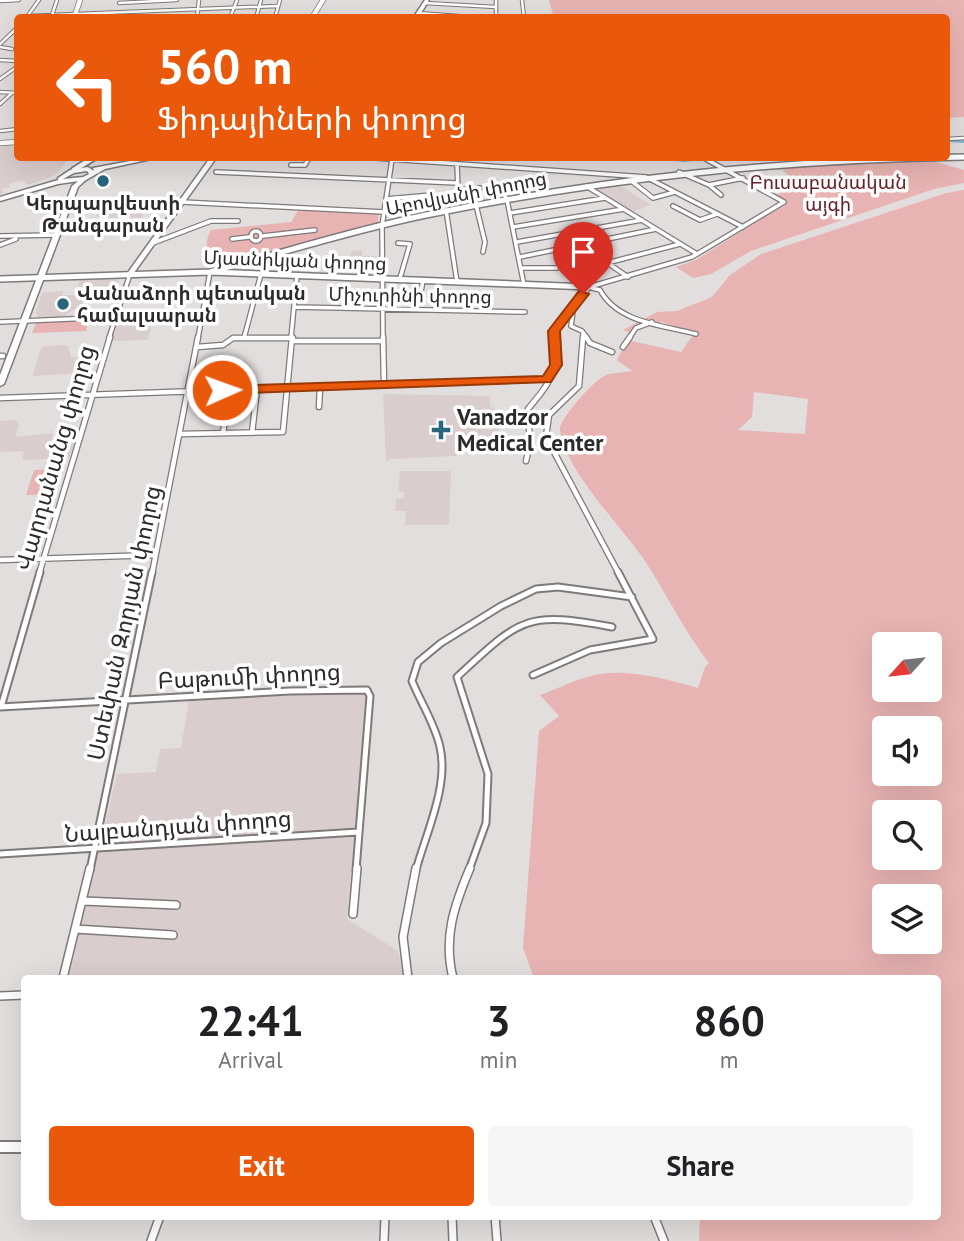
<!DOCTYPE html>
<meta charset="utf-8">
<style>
body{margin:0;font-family:"PT Sans","Noto Sans Armenian",sans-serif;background:#f6f6f6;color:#202124;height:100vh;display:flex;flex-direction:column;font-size:26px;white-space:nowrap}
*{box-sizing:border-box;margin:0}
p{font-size:23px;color:#757577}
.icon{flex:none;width:38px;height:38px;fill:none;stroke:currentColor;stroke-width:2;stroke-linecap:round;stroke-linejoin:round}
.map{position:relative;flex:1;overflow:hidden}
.drawer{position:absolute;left:21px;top:975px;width:920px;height:245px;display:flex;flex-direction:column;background:#fff;border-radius:7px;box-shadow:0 7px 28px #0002}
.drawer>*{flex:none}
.guide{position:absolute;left:14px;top:14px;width:936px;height:147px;border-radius:7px;box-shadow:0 7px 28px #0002;background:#ea580c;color:#fff;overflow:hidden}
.needle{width:46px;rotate:243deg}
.buttons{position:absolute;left:872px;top:632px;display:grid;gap:14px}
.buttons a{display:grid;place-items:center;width:70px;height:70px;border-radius:7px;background:#fff;box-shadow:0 7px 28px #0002;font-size:35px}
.pin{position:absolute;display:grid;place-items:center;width:60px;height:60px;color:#fff;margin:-72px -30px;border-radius:50% 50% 50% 0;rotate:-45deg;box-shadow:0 0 7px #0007}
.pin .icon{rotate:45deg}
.me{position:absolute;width:77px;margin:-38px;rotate:88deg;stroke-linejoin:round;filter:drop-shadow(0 0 5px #0008)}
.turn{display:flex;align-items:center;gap:24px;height:147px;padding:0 28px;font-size:32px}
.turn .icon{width:91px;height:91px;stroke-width:2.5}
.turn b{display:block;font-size:49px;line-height:60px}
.eta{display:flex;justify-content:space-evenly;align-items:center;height:119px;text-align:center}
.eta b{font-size:42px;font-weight:800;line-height:49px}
.primary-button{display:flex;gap:14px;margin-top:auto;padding:14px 28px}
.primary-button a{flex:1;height:80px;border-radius:7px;background:#ea580c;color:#fff;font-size:28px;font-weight:800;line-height:80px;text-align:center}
.primary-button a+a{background:#f6f6f6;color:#202124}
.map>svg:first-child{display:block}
.built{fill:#dacdcd}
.green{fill:#e8b4b3;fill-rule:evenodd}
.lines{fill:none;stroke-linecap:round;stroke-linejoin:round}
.river{fill:#7eb7d1;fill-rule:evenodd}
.street-far4-casing{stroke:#7e7a7a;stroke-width:4.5}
.street-far3-casing{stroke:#7e7a7a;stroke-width:6}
.street-far2-casing{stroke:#7e7a7a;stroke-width:7}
.street-far1-casing{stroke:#7e7a7a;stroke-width:9}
.street-casing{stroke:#7e7a7a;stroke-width:10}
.secondary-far2-casing{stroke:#7e7a7a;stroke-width:6}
.secondary-far1-casing{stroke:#7e7a7a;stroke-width:8}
.secondary-casing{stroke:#7e7a7a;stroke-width:14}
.primary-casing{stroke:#7e7a7a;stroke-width:3}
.highway-casing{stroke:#7e7a7a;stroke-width:3}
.street-far4{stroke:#fff;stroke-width:2.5}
.street-far3{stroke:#fff;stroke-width:3.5}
.street-far2{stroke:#fff;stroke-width:4.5}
.street-far1{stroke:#fff;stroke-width:5}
.street{stroke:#fff;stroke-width:7}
.secondary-far2{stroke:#fff;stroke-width:4.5}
.secondary-far1{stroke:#fff;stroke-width:5}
.secondary{stroke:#fff;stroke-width:10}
.primary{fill:#fff;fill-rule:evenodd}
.highway{fill:#fff;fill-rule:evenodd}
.route{fill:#ea580c;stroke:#983908;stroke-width:2}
.poi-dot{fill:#29657c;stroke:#fff;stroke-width:2.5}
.labels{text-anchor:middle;stroke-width:7;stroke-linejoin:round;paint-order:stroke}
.far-park-label{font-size:19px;fill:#692328;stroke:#fff}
.far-street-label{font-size:19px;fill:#2c2a2a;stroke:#fff}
.far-poi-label{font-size:19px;font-weight:bold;fill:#2c2a2a;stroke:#fff}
.poi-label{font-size:23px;font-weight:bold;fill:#2c2a2a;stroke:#fff;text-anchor:start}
.street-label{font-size:23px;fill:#2c2a2a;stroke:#fff}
</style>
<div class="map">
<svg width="964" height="1241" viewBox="0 0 964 1241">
<rect width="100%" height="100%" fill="#e2dede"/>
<path class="built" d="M17,143L18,158L69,159L54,176L28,185L22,180L9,184L10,187L1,189L4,193L0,194V144Z
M616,183L651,205L632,212L590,187Z
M103,207L148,208L141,218H125L122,223H118L119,218L96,217L98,208Z
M362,250V256H375V274H351V251Z
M119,278L115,294L90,295L86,308L74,309L64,317L37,318L38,314H35L42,293L63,291L62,295H75L80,280Z
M140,315L152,321L148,340L111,341L118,316Z
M68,345L71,357L87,359L83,373L33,376L40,350L45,346Z
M383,394L490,396V406L499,412L498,449L462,451L456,456L391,459L386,462Z
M16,420L19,426L15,437L53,433L52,441L76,439L69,458L22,460L24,451L0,452V421Z
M400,471H451L449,525H405L406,511H395L396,499L404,498V492L398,491Z
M362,691L367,694L347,919L398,951L404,978H69L117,774L156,772L160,749L181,748L189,700Z"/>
<path class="green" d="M549,0H964V117L947,118V18H554Z
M869,160H929L964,170V183L934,189L751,251L711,274L693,278L676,267L696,260L786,203L777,194L799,187L780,167Z
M964,190V1241H699L700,1216H938V978H534L523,948L539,731L559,716L540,695C557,689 574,680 591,676C625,667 665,679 698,688L705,667L709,663C685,632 668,597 647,564C623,527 566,473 560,430C558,420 595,379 606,375C614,372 624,373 632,371L617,360L627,340L681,352L693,335L662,322L631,333L623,330L657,312L677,311L712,297L730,275L761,254L946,193ZM754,392L808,399L805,434L738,430L752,417ZM884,644H929V690H884ZM884,728H929V774H884ZM884,812H929V858H884ZM884,896H929V942H884Z
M299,209L379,213L377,225L232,264C212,261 200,250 211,230L291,222Z
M89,318L86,331L32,333L37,321Z
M63,469L56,494L26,495L34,470Z"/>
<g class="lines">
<path class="river" d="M947,138L964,139V143L947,142Z
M550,158H600L597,160H552Z
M663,158H711L708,160L684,162L665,160Z
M743,158H785L782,160H745Z"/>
<g class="street-far4-casing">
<path id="street-far4" d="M496,0V18
M522,0L524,18
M0,1L19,0
M119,3L177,0
M425,3L496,7
M418,13L458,16
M52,15L57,0
M27,16L277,6
M112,16H121
M26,18L39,0
M197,18L199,0
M230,18L237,0
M256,18L261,0
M275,18L280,0
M0,44L18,27
M0,47L12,49
M0,60L18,61
M0,79L18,66
M0,92L18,93
M0,104L12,93
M0,131L18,129
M947,139L964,138"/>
</g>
<g class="street-far3-casing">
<path id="street-far3" d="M375,158L646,177L743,227
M457,164L458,190L480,188
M291,165H305L309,158
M216,172L457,183
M679,172L709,185L721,195
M630,180L653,198L675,192
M499,185L507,200L524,285
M709,185L743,178
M586,186L697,254
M386,199L432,195
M182,202L384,212
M476,205L485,242L483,252
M673,206L700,220L717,214
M446,210L457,282
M510,213L605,198
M61,224L156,225
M513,227L624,209
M251 236a5 5 0 1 1 10 0a5 5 0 1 1-10 0Z
M0,236L56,235
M263,236L315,230
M232,239L249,237
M517,242L642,220
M153,243L211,221H238
M398,243L410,244L400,278
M0,245L16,239
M583,246L628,277
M520,257L656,229
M607,263L680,244
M522,268H556L600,258
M592,288L600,290C618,323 662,325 696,334
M421,292L423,280
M350,296V308
M574,304L571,326L582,331L587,338
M295,307L525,312
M0,322L115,317
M109,338L130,274
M198,338L210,272
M233,338H293
M244,338L261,274
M291,338L297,275
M383,338L382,226L392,159
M552,338L589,287L692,257L784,202L704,158
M583,338V333
M629,338L636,328L652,322"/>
</g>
<g class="street-far2-casing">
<path id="street-far2" d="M383,337L384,384
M583,337L579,386L549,415L546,437L619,574
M586,337L590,343L612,352
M293,341H383
M197,347L223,345L233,338H293
M623,347L630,337
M0,356H3
M0,398L547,379
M319,407L320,387
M223,433L230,390
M252,433L257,389
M181,434L283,432L292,337
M526,461L530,444L528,409C552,380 557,374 552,337
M0,560L155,555
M39,574L110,337
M152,574L198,337"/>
</g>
<g class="street-far1-casing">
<path id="street-far1" d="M533,675L590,650L653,639L618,572
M0,707L290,691L367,690L370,696L356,870
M1,707L40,572
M0,854L358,832
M90,870L152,572
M416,870C426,833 449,786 440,747C435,724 421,703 412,681L418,662L441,643L501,606L536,589L558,587L632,597
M469,870L486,823L488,774L457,677C521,618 525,611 612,627"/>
</g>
<g class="street-casing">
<path id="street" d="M83,901L176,905
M353,914L357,868
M75,929L173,935
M63,978L90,868
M408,978L403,937L416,868
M453,978C443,938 454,906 470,868
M0,996L24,995
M452,1216L453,1241
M495,1216L497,1241
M654,1216L664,1241
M151,1241L160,1216
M384,1241L385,1216"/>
</g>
<g class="secondary-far2-casing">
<path id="secondary-far2" d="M74,18L80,0
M312,18L323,0
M0,143L18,142"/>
</g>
<g class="secondary-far1-casing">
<path id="secondary-far1" d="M74,170L93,158
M210,272C282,253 353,230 426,215C607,178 779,160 964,157
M130,274L213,158
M0,279L210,272L589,287"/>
</g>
<g class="secondary-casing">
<path id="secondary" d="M0,1147H24"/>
</g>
<g class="primary-casing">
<path id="primary" d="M82,178L87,179L78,187L4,384L0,386V375L72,186Z"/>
</g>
<g class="highway-casing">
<path id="highway" d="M425,0H429L418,18H413Z
M146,158H156L105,169L86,180L58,184L0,201V197L58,180V178L70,170L88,167L94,171L93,168ZM87,171L89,174L83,177L63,179L74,173Z"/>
</g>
<use href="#street-far4" class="street-far4"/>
<use href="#street-far3" class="street-far3"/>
<use href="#street-far2" class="street-far2"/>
<use href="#street-far1" class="street-far1"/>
<use href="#street" class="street"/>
<use href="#secondary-far2" class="secondary-far2"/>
<use href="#secondary-far1" class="secondary-far1"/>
<use href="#secondary" class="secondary"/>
<use href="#primary" class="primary"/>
<use href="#highway" class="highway"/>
</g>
<path class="route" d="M579,291L589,294L560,331L562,365L551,382L222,394L216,390L222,386L543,376L550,365L548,331Z"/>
<g class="poi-dot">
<circle cx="103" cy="181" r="7"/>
<circle cx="63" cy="304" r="7"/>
<path d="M437.5 419.5h7v7h7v7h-7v7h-7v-7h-7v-7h7z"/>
</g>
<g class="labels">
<g class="far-park-label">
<text x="828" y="189">Բուսաբանական<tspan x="828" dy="22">այգի</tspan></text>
</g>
<g class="far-street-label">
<text transform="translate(466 193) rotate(-11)" y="7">Աբովյանի փողոց</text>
<text transform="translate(295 260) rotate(2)" y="7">Մյասնիկյան փողոց</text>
<text transform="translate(410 295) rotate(1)" y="7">Միչուրինի փողոց</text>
</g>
<g class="far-poi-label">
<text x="103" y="210">Կերպարվեստի<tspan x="103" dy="22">Թանգարան</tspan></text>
<text x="77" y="300" text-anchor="start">Վանաձորի պետական<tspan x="77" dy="22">համալսարան</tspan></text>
</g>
<g class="poi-label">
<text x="457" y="425">Vanadzor<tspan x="457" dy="26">Medical Center</tspan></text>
</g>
<g class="street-label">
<text transform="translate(55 458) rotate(-74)" y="8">Վարդանանց փողոց</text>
<text transform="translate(124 623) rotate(-78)" y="8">Ստեփան Զորյան փողոց</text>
<text transform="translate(249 676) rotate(-3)" y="8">Բաթումի փողոց</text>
<text transform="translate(178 826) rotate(-4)" y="8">Նալբանդյան փողոց</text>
</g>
</g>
</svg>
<div class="buttons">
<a><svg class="needle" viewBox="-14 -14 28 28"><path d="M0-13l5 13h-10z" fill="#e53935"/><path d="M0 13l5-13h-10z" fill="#757577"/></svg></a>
<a><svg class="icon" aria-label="sound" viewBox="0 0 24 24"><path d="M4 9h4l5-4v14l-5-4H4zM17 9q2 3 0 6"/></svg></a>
<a><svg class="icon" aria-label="search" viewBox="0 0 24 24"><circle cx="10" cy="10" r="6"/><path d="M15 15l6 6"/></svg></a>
<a><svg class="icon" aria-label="layers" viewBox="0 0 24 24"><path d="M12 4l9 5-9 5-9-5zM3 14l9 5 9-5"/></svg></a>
</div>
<div class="pin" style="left:583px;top:294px;background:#d93025"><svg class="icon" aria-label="arrive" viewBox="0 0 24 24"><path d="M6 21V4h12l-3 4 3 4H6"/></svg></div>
<svg class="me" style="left:222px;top:390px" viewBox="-20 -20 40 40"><circle r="17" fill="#ea580c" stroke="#fff" stroke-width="3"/><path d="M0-11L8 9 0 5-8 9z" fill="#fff"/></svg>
<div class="guide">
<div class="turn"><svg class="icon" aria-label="left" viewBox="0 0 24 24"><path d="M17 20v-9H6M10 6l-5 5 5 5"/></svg><div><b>560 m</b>Ֆիդայիների փողոց</div></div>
</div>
<section class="drawer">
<div class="eta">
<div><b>22:41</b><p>Arrival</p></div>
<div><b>3</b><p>min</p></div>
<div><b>860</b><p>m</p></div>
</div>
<div class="primary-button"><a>Exit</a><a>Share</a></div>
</section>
</div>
